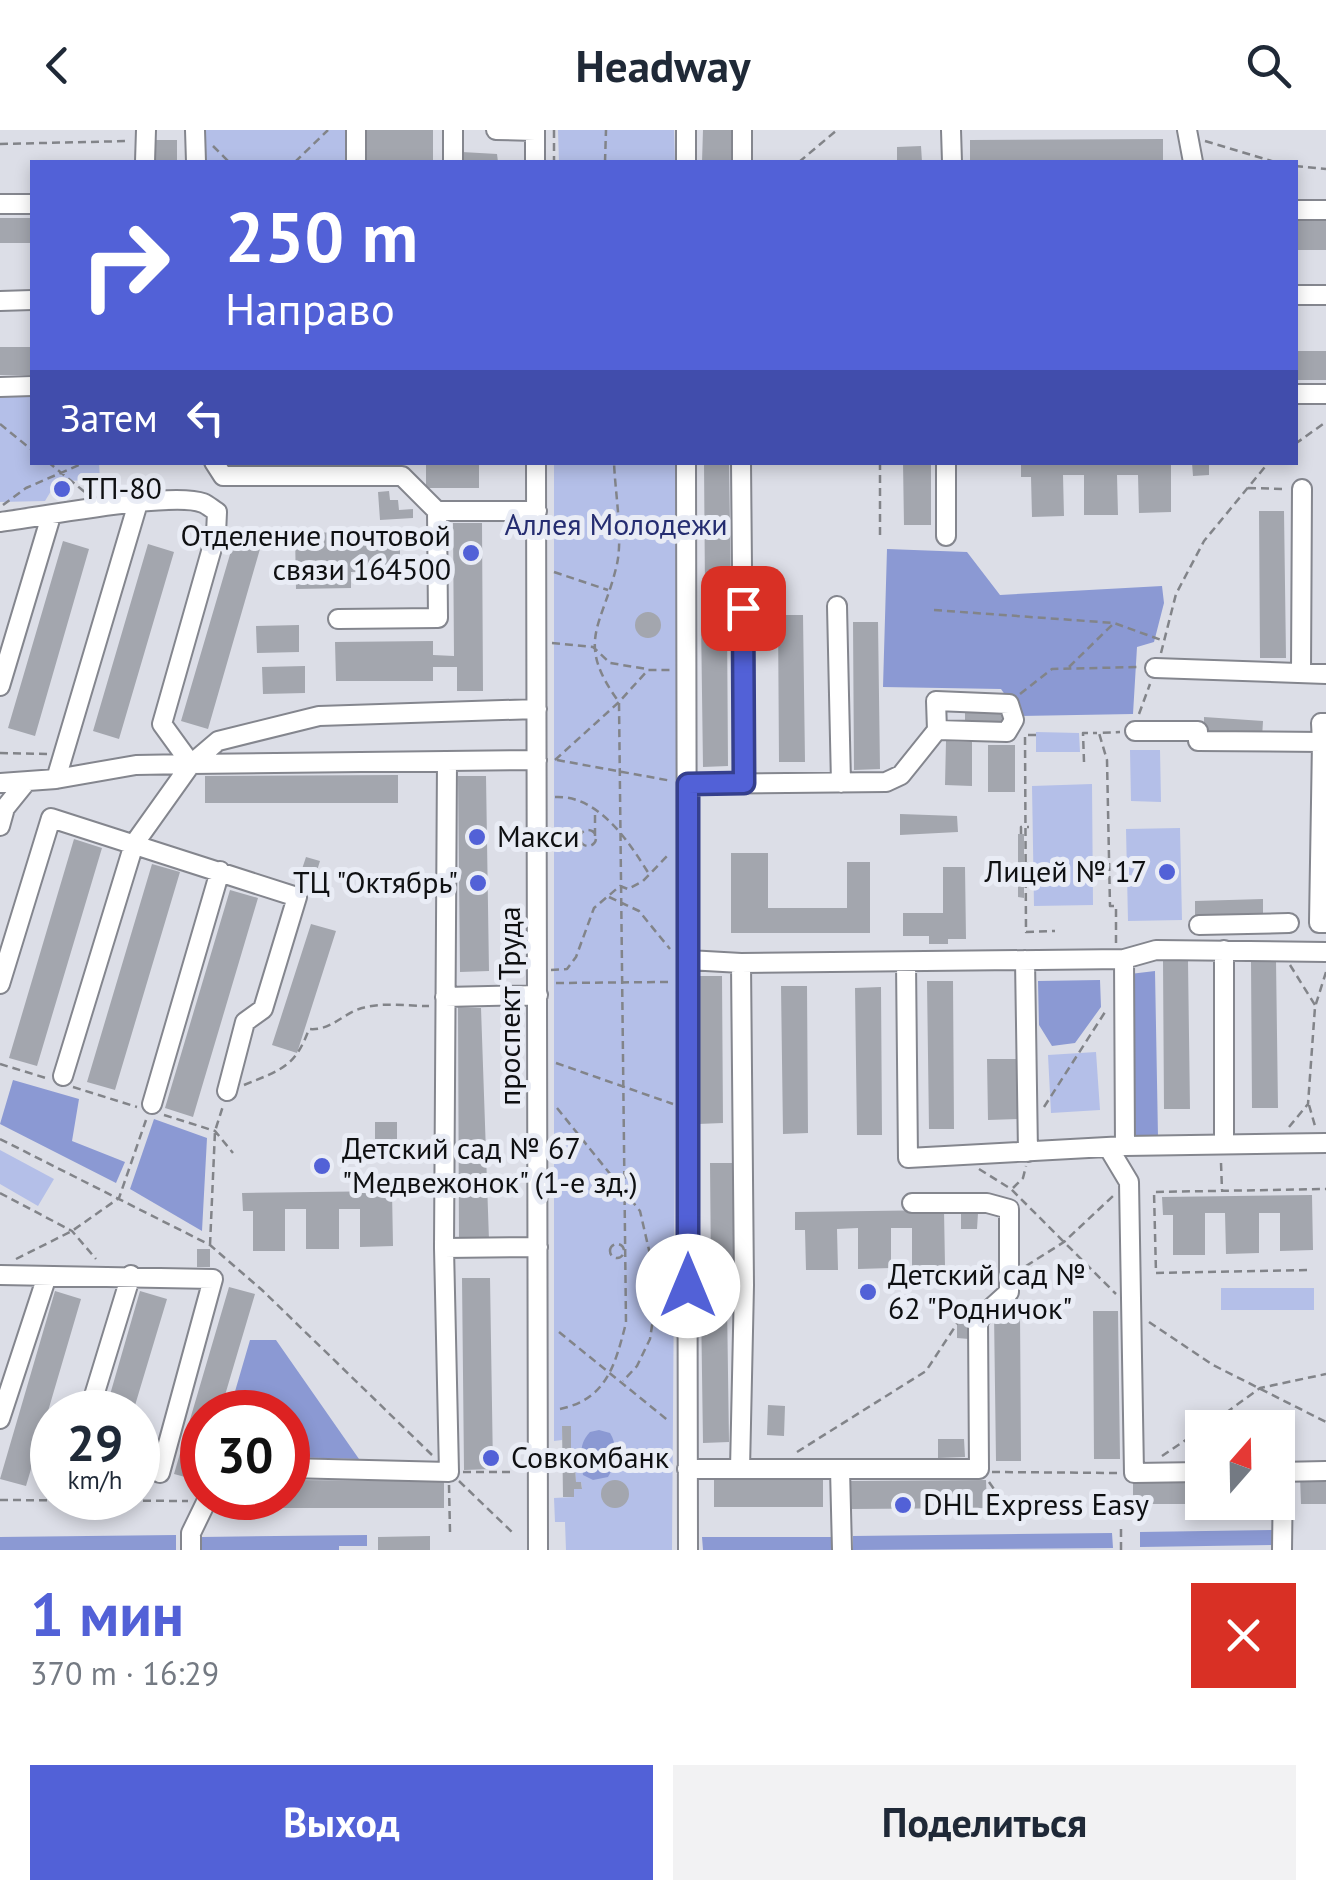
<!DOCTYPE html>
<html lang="ru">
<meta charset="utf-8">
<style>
body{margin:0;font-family:"PT Sans",sans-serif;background:#f2f2f3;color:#1f2937;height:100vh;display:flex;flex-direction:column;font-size:38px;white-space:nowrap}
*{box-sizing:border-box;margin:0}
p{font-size:32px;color:#747a83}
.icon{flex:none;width:55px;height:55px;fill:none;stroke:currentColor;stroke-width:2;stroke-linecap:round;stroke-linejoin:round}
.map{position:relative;height:1420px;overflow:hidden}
.details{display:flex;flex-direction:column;background:#fff;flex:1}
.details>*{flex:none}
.banner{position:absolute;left:30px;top:30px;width:1268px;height:305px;border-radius:0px;box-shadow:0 5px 15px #0003;background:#5261d7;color:#fff;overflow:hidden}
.needle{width:65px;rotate:20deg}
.tools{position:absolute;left:1185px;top:1280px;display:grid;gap:20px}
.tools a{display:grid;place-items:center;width:110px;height:110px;border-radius:0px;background:#fff;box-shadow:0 5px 15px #0003;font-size:50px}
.speed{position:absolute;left:30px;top:1260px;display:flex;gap:20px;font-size:50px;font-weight:700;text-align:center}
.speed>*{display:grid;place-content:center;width:130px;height:130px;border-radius:50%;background:#fff;box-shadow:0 5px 15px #0003;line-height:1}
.speed small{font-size:25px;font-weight:400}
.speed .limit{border:15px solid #d22;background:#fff;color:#111}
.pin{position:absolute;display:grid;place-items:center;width:85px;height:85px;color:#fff;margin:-42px;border-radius:20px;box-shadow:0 5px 15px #0006}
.me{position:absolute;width:110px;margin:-55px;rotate:0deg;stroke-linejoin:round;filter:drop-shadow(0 0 8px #0008)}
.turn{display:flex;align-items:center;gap:35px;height:210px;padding:0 30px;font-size:45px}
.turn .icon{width:130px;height:130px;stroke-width:2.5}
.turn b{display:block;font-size:70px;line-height:85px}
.then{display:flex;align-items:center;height:95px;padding:0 30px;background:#0003;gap:20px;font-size:38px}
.round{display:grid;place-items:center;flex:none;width:105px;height:105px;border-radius:0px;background:#f2f2f3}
.headline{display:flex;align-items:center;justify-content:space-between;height:170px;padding:0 30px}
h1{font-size:60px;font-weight:800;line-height:75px;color:#5261d7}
.cta{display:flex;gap:20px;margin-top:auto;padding:20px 30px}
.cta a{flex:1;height:115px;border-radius:0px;background:#5261d7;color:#fff;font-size:40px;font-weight:800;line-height:115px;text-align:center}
.cta a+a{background:#f2f2f3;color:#1f2937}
header{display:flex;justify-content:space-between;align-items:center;height:130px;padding:0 30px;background:#fff;font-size:45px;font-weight:800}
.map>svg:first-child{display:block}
.green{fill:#b4bfe8}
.forest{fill:#8b99d3}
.building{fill:#a3a6ae}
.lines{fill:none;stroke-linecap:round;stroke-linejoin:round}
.minor-casing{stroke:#84868e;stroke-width:22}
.path{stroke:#828489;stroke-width:2.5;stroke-dasharray:8 5;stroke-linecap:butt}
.minor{stroke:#fff;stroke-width:18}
.route-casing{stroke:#353f8c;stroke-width:25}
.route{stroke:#5261d7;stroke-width:18}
.poi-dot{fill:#5261d7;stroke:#e9ecf5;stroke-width:4}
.labels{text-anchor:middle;stroke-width:10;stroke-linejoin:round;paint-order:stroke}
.poi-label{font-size:30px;fill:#0f1012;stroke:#e9ecf5;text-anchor:start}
.park-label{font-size:30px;fill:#252d71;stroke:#e9ecf5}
.street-label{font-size:30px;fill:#0f1012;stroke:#e9ecf5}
</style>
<header><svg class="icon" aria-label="back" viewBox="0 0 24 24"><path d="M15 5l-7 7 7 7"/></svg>Headway<svg class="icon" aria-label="search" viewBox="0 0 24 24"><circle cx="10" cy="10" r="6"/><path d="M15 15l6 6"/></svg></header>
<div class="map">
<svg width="1326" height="1420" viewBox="0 0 1326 1420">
<rect width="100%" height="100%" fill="#dcdee7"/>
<path class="green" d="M204,0H348V32H202V2Z
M558,0H674L675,32H559Z
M32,265V332L99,333L100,350L57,351L45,371L0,372V266Z
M554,333H680L672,1420H566L565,1392H555L554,1368L574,1367V1359L582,1358L581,1352H576L575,1337H571V1296H562V1310L554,1311Z
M1036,602L1079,603L1080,622H1036Z
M1130,620H1160L1161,672L1131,671Z
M1092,654L1093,775L1034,776L1032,656Z
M1180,698L1182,790L1128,791L1126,699Z
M1096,922L1100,980L1051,983L1048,925Z
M0,1020L54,1049L38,1076L0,1054Z
M1221,1158H1314V1180H1221Z"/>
<path class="forest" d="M887,419L967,422L1000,465L1162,456L1164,473L1154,512L1137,517L1133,584L1020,586L1001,559L883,557Z
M1155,841L1158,1007L1130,1008V844Z
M1100,850L1101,877L1075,913L1052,916L1039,895L1038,851Z
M13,950L79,969L72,1011L125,1032L116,1053L0,994Z
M154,989L207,1008L202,1101L130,1059Z
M250,1210H276L359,1329L288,1327V1282H229Z
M599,1300L610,1303C618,1315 616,1335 608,1347L593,1350L583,1345C581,1329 578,1314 590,1302Z
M1274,1400L1275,1415L1140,1417V1402Z
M1112,1403L1113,1418L853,1420V1406Z
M176,1405V1420H0V1407Z
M367,1405V1416H339V1420H202V1407Z
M702,1407H837V1420H703Z"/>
<path class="building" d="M366,0H433V32H366Z
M703,0H733L732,32H702Z
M1163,9V32H970V10Z
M153,10H177V32H153Z
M921,16L922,32H897V17Z
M462,22L497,24L498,32H462Z
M0,88H32V113H0Z
M1295,91H1326V120H1295Z
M0,217H32V245H0Z
M1295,221H1326V250H1295Z
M321,332H361V341H321Z
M426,332H479V358H426Z
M704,332H729L731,461H705Z
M903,332H931V395H904Z
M1021,332H1171V382L1139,383L1138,345H1117L1118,385H1084V345H1063L1064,386L1032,387L1031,347H1021Z
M1209,332V345L1193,346L1192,333Z
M55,349H68V369H56Z
M389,361L390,370H398L399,380L413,379V388L380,390L378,362Z
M1259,381H1284L1286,528H1260Z
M453,393H482L483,561H457V537H433V551H336L335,512L433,511V525L454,526Z
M416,401V410L400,411V441L351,442V458L296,459L295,403Z
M236,404L262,412L208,599L181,591Z
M63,411L89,419L35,606L8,598Z
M148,414L174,422L119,609L93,601Z
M635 495a13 13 0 1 1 26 0a13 13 0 1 1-26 0Z
M778,485H803L805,632H779Z
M701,489H727L728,636L703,637Z
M853,492H878L880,639L854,640Z
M299,495V522L257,523L256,496Z
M305,536V563L263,564L262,537Z
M1007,581V592L965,593V582Z
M1204,587L1263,591L1262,608H1204Z
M946,611L972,612V656L945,655Z
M988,615H1015V662H988Z
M398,645V673H205V646Z
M458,646H486L489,841L460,842Z
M900,684L957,686L958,702L900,705Z
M1018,704H1024V768L1018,767Z
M74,709L102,718L37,936L9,928Z
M731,723H768V778H847V732H870V803H731Z
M306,727L320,731L314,750L300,745Z
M152,734L180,742L115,960L87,952Z
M943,737H965L966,809H948V814H929V806H903V783H943Z
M230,760L258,768L193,987L165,978Z
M1263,769V784H1253L1252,789H1231V784H1206L1207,790H1195V771Z
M311,794L336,801L297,923L272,915Z
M1276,830L1278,978H1252L1251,831Z
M1163,831H1188L1190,979H1164Z
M697,846H722L723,993L698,994Z
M927,851H953L954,999H929Z
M781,856H807L808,1003L783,1004Z
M881,857L882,1005H857L855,858Z
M458,877L481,878L489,1110H459Z
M987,929H1017L1018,989L988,990Z
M375,992H397V1009H375Z
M710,1033H737L738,1141H711Z
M392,1061L393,1116L360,1117V1079H339V1119H306V1079H285V1121H253V1081H243L242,1063Z
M1312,1065L1313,1120L1280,1121V1083H1259V1123L1226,1124L1225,1083H1205V1125H1173V1085H1163L1162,1067Z
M944,1080L945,1136H912V1098H891V1138L858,1139V1098L837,1099L838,1140H806L805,1100H795V1082Z
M961,1083H978L977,1099H961Z
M197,1119H210V1137H197Z
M462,1148H490L493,1339L464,1340Z
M229,1157L255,1164L220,1282H202L200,1351L174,1344Z
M55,1161L81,1169L26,1356L0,1349Z
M140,1161L167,1169L133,1282H105Z
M701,1174H727L729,1312L703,1313Z
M1093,1181H1118L1120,1329H1094Z
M994,1183H1020L1021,1331H996Z
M957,1192H969V1209L957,1208Z
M768,1275L785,1276L784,1306L767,1305Z
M562,1296H571V1337L575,1336L576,1352H581L582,1359H574V1367H563Z
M938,1309H964L965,1327L938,1328Z
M1326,1345V1374H1301L1300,1346Z
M1133,1346H1202V1374H1133Z
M714,1349H823V1377H714Z
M288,1350L444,1351V1378H251V1368H288Z
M986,1350L987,1378L850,1379V1351Z
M601 1364a14 14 0 1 1 28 0a14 14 0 1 1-28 0Z
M430,1406V1420H378V1407Z"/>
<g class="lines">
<g class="minor-casing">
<path id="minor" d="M195,0L196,32
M356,0V32
M453,0V32
M496,0L535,1
M535,0V32
M686,0V32
M951,0L952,32
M1187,0L1193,32
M145,32L146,0
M742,32V0
M0,74H32
M1295,80H1326
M1295,165H1326
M0,171L32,170
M0,257L32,256
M1295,264H1326
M214,332L223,346H402L437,381H537
M536,332L538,1420
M686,332L688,1420
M741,332L744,653
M946,332V406
M0,392C41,387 172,361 203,373C208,375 212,379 217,382L216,404L162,594L191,634
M837,476L841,653
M338,489L438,488L437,381
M1155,538L1326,544
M1301,543L1302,359
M0,556L51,386
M1135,601H1198V611L1322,612L1321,593H1326
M1322,612L1319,793H1326
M191,634L537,630
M56,649L138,373
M0,653L56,649L136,635L191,634L218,611L319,586L537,579
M688,654L886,652L901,645L937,600L936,571L1009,574L1014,590L1007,602L937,600
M0,696L5,678L26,652
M1199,795L1289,793
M1224,820V1013
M688,830L741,833L1124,829L1156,820L1326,822
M1025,830L1028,1022
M906,832L908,1028L1125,1016L1124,829
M0,854L51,688L297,767L263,879L245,892L227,961
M445,867L538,865
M63,946L134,714L191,634
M152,974L220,741
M1125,1016L1326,1013
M1108,1017L1129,1052L1134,1343L1202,1342
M444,1118L538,1117
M0,1145L213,1149L160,1343
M689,1156L744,1155
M89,1282L131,1145
M0,1289L47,1146
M288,1338L449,1342L444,1118L447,631
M687,1339H979L978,1190L1009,1162V1079L987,1073H912
M740,1339L744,1155L741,833
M840,1339L842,1420
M1278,1342L1326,1341
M191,1420V1403L208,1368
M1282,1420L1283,1341"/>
</g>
<path class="path" d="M554,0V32
M1205,11L1275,32
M0,14L129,11
M213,16L229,32
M295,32L328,0
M605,32L606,0
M799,32L837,0
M1295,36L1326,39
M0,294L32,320
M1295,314L1326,292
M48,332L86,363
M1248,358L1285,359
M3,375L26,358L86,332
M880,405V332
M554,442L608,460
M934,480L1114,493L1164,511
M552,513L593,517L610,533L647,539
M1161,523L1176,464L1204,411L1269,332
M1069,537L1113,494
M1020,564L1052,539L1139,537
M1139,584L1150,554
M1036,605H1025L1026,802L1055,801
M0,623L50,624
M555,630L619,572L648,540H671
M557,630L672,651
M1084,632L1083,603H1097
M555,667C599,665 629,712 649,744
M580 708a8 8 0 1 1 16 0a8 8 0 1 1-16 0Z
M1021,704V697H1029
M595,706V684
M609,767L639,781L670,819
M1116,813V776H1110L1107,630L1099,603L1120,602
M1290,835L1315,875
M503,840H516
M551,840L567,839L576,827L594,778L620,756L628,759L643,751L670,723
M556,853L669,852
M556,933L673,974
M0,934L46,948
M244,955C280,940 295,938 309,899C331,901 342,884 362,878C382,872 408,876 429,876
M73,957L137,977
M1309,975L1315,996
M1044,977L1107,879
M557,978L640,1081L652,1133L653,1189L650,1209L637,1236L623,1251
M164,985L215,1001L233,1023
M1289,997L1308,974L1315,877L1326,842
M0,1009L210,1115L262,1160L432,1325
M1221,1033L1222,1060
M979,1039L1011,1059L1116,1164
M1013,1058L1023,1048L1026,1036
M0,1063L72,1101L96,1129
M610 1121a7 7 0 1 1 14 0a7 7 0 1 1-14 0Z
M210,1115L215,1001L223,976
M650,1121L672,1125
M16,1129L72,1101L119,1068L146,990
M1026,1136L1064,1112L1113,1066
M1307,1140L1156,1143L1154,1062L1326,1059
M1149,1192L1213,1235L1326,1292
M559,1202L670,1292
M560,1279C607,1269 615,1235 626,1193L619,572C574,511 603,496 617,434C623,406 615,362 614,332
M1205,1298L1260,1258L1326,1244
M797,1322L926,1241L964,1183
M1162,1326L1202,1299
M463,1342H511
M992,1342L1119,1343
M459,1351L512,1402
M989,1352L996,1362
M449,1355L450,1402
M0,1370L188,1371
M1121,1399V1420"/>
<use href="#minor" class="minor"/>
</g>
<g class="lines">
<g class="route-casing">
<path id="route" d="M688,1156V654L744,653L743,478"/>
</g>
<use href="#route" class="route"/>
</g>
<g class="poi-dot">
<circle cx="62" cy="359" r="10"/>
<circle cx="471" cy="423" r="10"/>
<circle cx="477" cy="707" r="10"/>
<circle cx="1167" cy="742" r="10"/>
<circle cx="478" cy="753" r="10"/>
<circle cx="322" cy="1036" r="10"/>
<circle cx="868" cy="1162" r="10"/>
<circle cx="491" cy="1328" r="10"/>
<circle cx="903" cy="1375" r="10"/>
</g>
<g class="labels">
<g class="poi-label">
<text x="82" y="369">ТП-80</text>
<text x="451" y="416" text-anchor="end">Отделение почтовой<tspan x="451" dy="34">связи 164500</tspan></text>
<text x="497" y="717">Макси</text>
<text x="1147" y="752" text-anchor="end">Лицей № 17</text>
<text x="458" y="763" text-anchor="end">ТЦ "Октябрь"</text>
<text x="342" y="1029">Детский сад № 67<tspan x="342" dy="34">"Медвежонок" (1-е зд.)</tspan></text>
<text x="888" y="1155">Детский сад №<tspan x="888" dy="34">62 "Родничок"</tspan></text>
<text x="511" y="1338">Совкомбанк</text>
<text x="923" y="1385">DHL Express Easy</text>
</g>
<g class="park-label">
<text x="616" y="405">Аллея Молодежи</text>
</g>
<g class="street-label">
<text transform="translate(510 876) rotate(-90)" y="10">проспект Труда</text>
</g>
</g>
</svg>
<div class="tools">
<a><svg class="needle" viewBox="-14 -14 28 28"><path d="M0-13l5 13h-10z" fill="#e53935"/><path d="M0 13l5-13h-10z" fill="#747a83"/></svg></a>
</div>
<div class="speed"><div>29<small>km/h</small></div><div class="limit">30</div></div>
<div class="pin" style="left:743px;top:478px;background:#d93025"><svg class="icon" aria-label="arrive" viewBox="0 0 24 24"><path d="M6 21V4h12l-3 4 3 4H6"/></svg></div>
<svg class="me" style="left:688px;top:1156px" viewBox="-20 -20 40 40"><circle r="19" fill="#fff"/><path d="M0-13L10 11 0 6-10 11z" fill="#5261d7"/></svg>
<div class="banner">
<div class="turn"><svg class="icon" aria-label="right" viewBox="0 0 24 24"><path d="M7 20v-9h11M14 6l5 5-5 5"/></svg><div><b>250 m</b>Направо</div></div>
<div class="then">Затем<svg class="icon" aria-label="left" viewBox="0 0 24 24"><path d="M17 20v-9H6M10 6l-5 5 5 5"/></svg></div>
</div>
</div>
<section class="details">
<div class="headline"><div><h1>1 мин</h1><p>370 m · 16:29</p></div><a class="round" style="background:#d93025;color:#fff"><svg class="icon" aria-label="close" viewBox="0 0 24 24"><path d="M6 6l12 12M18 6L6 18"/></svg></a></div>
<div class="cta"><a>Выход</a><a>Поделиться</a></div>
</section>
